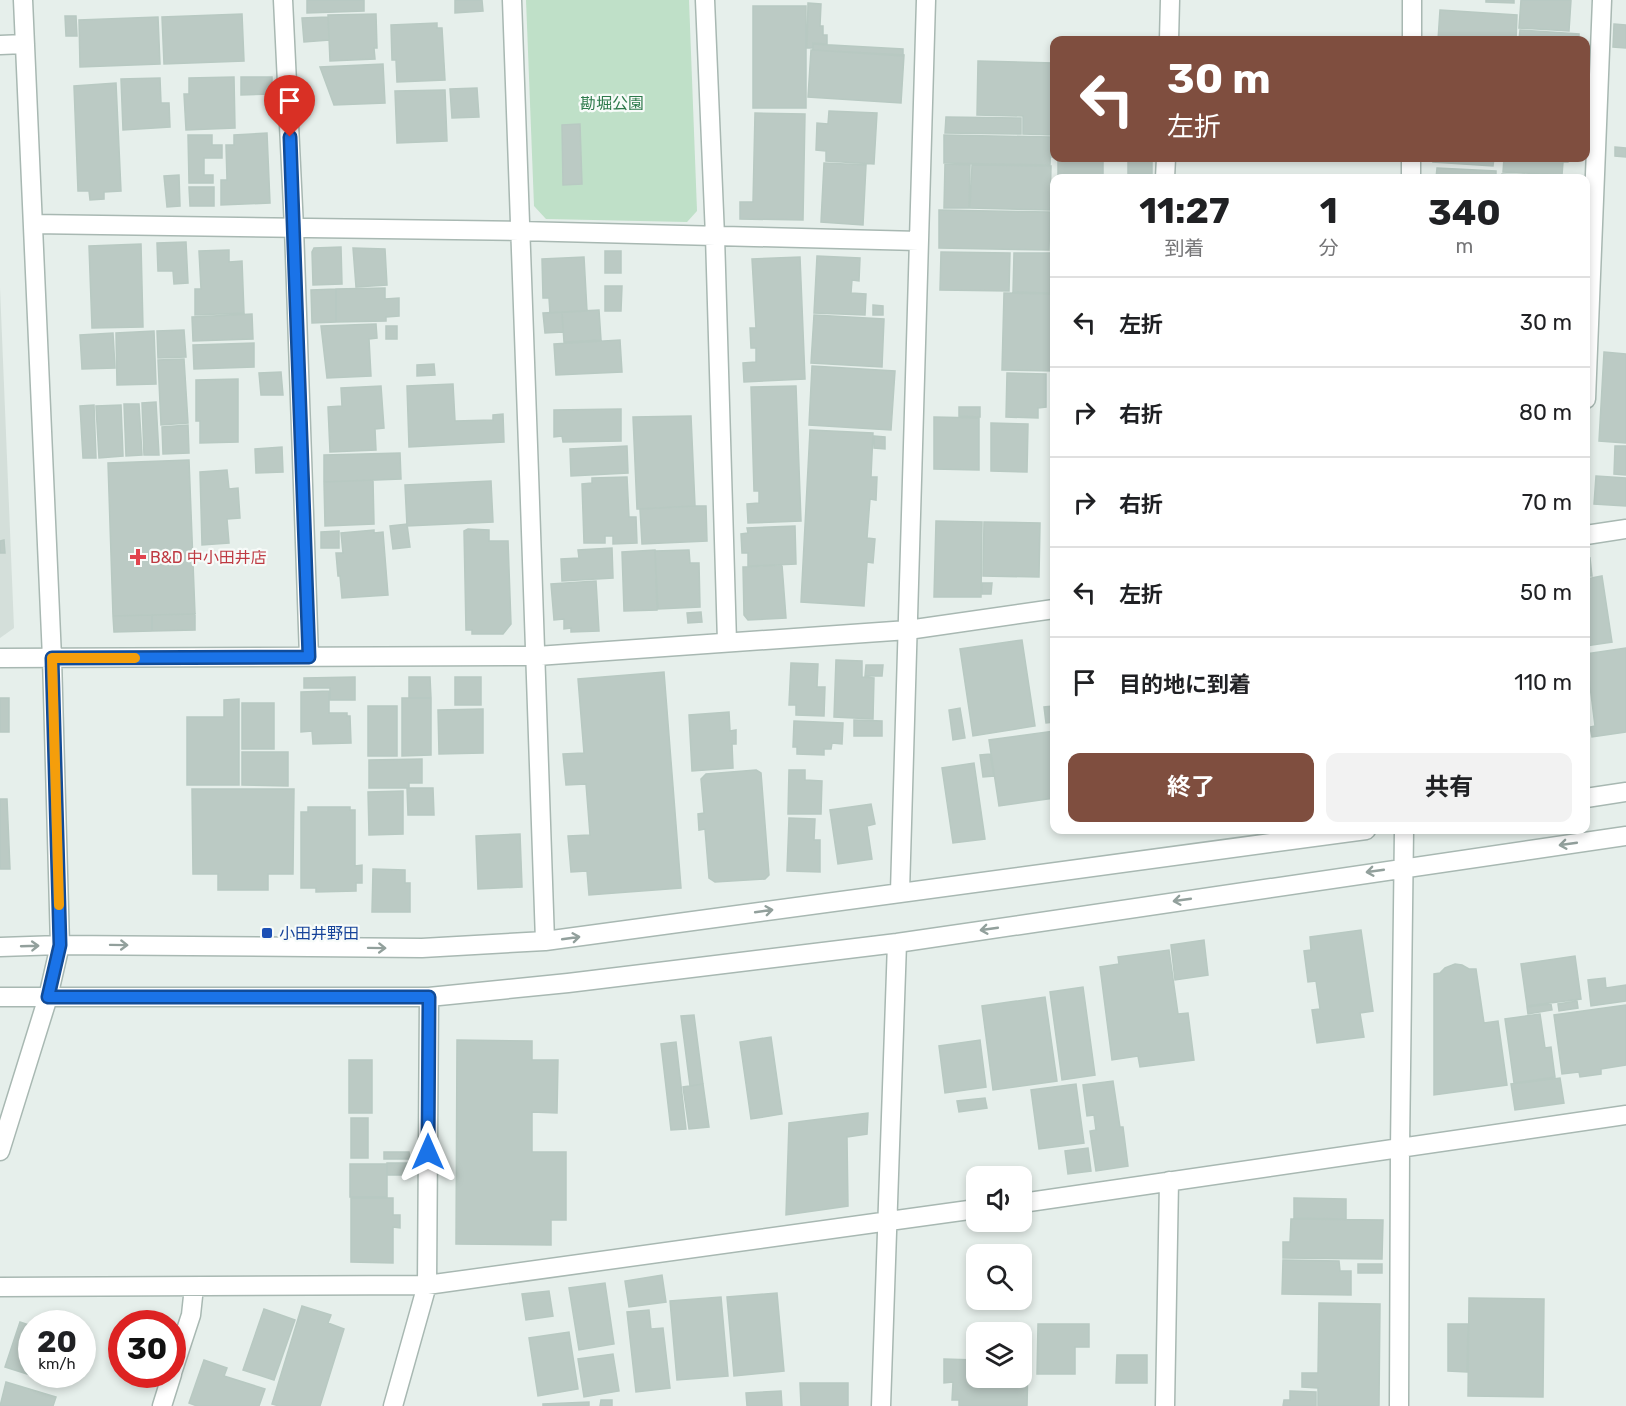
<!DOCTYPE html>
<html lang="ja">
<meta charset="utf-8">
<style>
body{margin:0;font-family:Rubik,"Noto Sans JP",sans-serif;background:#f2f2f2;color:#202124;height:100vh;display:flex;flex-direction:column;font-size:22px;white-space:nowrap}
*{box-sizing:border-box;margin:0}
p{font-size:20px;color:#757577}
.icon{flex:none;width:33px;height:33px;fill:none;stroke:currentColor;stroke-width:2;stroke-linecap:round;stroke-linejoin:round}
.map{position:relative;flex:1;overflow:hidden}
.panel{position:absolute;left:1050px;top:174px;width:540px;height:660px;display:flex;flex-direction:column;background:#fff;border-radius:12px;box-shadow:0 3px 9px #0003}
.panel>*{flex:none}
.hud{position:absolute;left:1050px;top:36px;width:540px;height:126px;border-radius:12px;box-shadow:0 3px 9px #0003;background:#7f4e3f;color:#fff;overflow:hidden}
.buttons{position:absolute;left:966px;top:1166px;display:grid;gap:12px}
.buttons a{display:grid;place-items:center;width:66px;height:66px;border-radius:12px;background:#fff;box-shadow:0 3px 9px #0003;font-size:30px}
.speed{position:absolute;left:18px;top:1310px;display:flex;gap:12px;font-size:30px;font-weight:700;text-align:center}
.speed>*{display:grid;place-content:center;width:78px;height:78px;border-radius:50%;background:#fff;box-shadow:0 3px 9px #0003;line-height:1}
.speed small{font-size:15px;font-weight:400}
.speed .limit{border:9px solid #d22;background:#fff;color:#111}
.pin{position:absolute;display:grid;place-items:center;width:51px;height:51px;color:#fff;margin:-62px -26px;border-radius:50% 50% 50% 0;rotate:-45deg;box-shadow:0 0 6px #0007}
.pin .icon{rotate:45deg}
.me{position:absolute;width:66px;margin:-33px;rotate:0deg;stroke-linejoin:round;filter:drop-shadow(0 0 4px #0008)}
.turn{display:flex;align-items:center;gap:21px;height:126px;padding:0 18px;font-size:27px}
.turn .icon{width:78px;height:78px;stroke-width:2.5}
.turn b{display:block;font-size:42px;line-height:51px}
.eta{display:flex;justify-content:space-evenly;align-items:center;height:102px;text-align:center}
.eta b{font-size:36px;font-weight:700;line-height:42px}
.cta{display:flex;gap:12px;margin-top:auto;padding:12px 18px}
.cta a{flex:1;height:69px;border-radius:12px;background:#7f4e3f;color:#fff;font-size:24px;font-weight:700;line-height:69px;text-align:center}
.cta a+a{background:#f2f2f2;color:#202124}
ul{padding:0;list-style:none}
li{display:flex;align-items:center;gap:18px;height:90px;padding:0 18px;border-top:2px solid #e0e0e0}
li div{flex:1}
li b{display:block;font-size:22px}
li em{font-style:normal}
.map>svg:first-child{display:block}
.built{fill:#d4dfda}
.green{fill:#bfe0c8}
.building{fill:#bbcac4;stroke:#b8c9c2;stroke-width:1.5}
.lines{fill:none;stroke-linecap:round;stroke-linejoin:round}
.minor-casing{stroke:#a8b8b2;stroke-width:21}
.minor{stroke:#fff;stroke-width:18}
.oneway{stroke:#92a09c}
.route-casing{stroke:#114b97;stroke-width:15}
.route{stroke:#1a73e8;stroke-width:10}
.slow{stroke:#f59e0b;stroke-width:10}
.health-dot{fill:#e0444e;stroke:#f7fbf9;stroke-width:2}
.transit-dot{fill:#1a4fb4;stroke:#f7fbf9;stroke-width:2}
.labels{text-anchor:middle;stroke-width:4.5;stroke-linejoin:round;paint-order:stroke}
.park-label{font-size:16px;fill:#2d7a4b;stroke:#f7fbf9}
.health-label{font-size:16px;fill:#be3a42;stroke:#f7fbf9;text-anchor:start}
.transit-label{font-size:16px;fill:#164399;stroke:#f7fbf9;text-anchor:start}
</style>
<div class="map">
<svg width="1626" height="1406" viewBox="0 0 1626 1406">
<rect width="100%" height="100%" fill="#e6efeb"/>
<path class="built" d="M0,288L14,628L0,638Z"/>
<path class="green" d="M526,0H689L697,211L687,222L546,219L534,206Z"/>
<path class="building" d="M307,0H364V11L307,13Z
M455,0H482L483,11L455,13Z
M1486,0H1514V3L1486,2Z
M1521,0H1571L1569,31L1519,28Z
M808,3L821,4L820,26H823V35H827V44L813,43V48H807Z
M753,6H806V108H753Z
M1440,10L1517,15L1516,40H1438Z
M242,14L244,61L164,64L162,17Z
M376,14L377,48H374L375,59L330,61L328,15Z
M65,16H76L77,36H66Z
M158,17L160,64L80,67L79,20Z
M328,17L329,40L304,42L302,18Z
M437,23V28H442L445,80L397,82L396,60H392L391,25Z
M1614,24L1626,25V48L1613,47Z
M1520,30L1579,34V40H1519Z
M813,44L903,49V56L813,50Z
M811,50L904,55L901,103L808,97Z
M978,61L1054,63V135L1023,134V116L977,115Z
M383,64L385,103L334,105L320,67Z
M234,77L235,128L186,130L184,94H189V78Z
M241,77H272V94L241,95Z
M160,78L161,103H169L170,127L123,130L121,79Z
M116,83L121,191L104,192V199L90,200L89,191H78L74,86Z
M477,88L479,117L452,118L450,89Z
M445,90L447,141L397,143L395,91Z
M829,111L877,113L874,164L826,161V151L816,150L817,123L828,124Z
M755,113L805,114L803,220L740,219V202H753Z
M946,117L1021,118V134L945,133Z
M580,124L582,184L563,185L562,125Z
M267,133L270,203L221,205V180H227L226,145H234V135Z
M188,135H212V145H222V158H204V175H213V183H189Z
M944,135L1051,137L1050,165L944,163Z
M1052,139H1054V157H1052Z
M1615,147L1626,148V157L1615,156Z
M1434,158H1494L1493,166L1433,162Z
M1504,158H1569L1568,162H1563L1562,175L1503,172Z
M1058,161H1103V178H1058Z
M1128,161L1152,162V174H1128Z
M824,163L866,165L863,225L821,222Z
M945,164L970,165L969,208H944Z
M972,165L1051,166L1050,210L970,208Z
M1437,168L1496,171V178H1436Z
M1502,174L1561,177V178H1502Z
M179,175L180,206L167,207L164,176Z
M189,187H214V206H190Z
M939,210L1050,212L1049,250L939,248Z
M186,242L188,283L174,284L173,271H158L157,243Z
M141,244L143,327L92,328L89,246Z
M1054,245V291H1053Z
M341,247L342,284L313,285L312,252L314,248Z
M353,248L385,249L387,285L356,287Z
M229,250V262L242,261L244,313L195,315V289H201L199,251Z
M605,251H621V273H605Z
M941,252L1010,253L1009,291L940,290Z
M1014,253H1051L1050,293L1013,292Z
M817,256L860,258L859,281L852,280L851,293L866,294L865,315L814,313Z
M584,257L587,311L550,313L549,298H543L542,259Z
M800,257L805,379L744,382L743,363L756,362V348H751L750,328H756L752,259Z
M605,286H622L621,311H605Z
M385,288V299L399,298V316L386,317V321L336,322V289Z
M336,289V322L312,323L311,290Z
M1004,293L1054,294V371L1002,370Z
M873,305L883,306V315H873Z
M599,310L601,340L564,342L562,312Z
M562,312L563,332L545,333L543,313Z
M252,314L253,339L193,341L192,317Z
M814,315L884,319L882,367L811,363Z
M376,324L377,338L369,339L371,376L327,378L321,326Z
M386,326H397V339H386Z
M184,330L186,357L158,358L157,331Z
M154,331L156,384L117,385L116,333Z
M113,333L115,368L82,369L80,335Z
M620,340L622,372L556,375L554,344Z
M254,343V367L194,369L193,345Z
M1604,352L1626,354V443L1599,441Z
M184,359L188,423L161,425L158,360Z
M434,364L435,375L417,376V365Z
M812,366L895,371L891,430L809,425Z
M281,372L283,395H261L259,373Z
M1007,373L1046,374V407L1038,408V418L1006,417Z
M1053,375H1054V428H1052Z
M238,379V442L200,443V421H196V380Z
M453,384L455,421L493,420V415L503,414L504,442L409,447L407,386Z
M381,386L384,428L375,429L376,450L330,452L328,407L342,406L341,388Z
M796,386L801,521L748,523L747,504L759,503V491H754L751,387Z
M156,402L159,455H144L142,403Z
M124,404H139L142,455L126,456Z
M94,405L96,458H83L80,406Z
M121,405L123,456L99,458L96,406Z
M959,407H980V417L959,416Z
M621,409V441L563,442L562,436L554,437V410Z
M691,416L695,506L637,509L633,417Z
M934,417L979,418V470L934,469Z
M991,423L1028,424L1027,472L991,471Z
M188,425L189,453L163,454L162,427Z
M810,430L873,433L871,477H877L876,500L870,499L867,538L875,539L873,563L867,562L864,606L801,602Z
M874,436L885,437V449L874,448Z
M627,446L628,473L571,476L570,449Z
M1615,446H1626V475L1614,474Z
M282,447L283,472L256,473L255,449Z
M400,453L401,479L324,482V455Z
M189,460L195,614L113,616L108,463Z
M227,470L229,489L238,488L240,518L227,519L229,543L202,545L200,472Z
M1596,476L1626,478V506L1594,504Z
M627,477L629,517H636L637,543L613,544V536H605V543H584L582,484L592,483V478Z
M373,480L374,524L325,526L324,482Z
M491,481L493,522L407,526L405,485Z
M695,506H706L707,541L642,544L640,509Z
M936,521L982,522L981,597H934Z
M984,522L1040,523L1039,577L983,576Z
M407,524L410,547L393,549L390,526Z
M795,526L796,564L748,566V553H742L741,534L748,533L747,528Z
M468,529L489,530V541H508L511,624L503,634H472V630H466L464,531Z
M374,530V533L383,532L388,595L342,598L340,576H338L336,553H343L341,533Z
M339,531V548H321V532Z
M4,540L5,553H0V541Z
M612,548L613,578L562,581L561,559L579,558L578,550Z
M655,550L657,610L624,611L622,552Z
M689,550L690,563H699L700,607L658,609L655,551Z
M1590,558L1592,576H1586V559Z
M782,565L786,618L748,620L744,615L743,567Z
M1602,576L1612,642L1586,646V579Z
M596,581L599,631L571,632V628L564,629V619L554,620L551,584Z
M982,583H992L991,594H982Z
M701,612L702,622L688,623L687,613Z
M195,614V630L152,631V615Z
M152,615V631L114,632L113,616Z
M1022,640L1035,726L973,736L960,649Z
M1626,648V732L1592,737L1590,727L1595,726L1586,654Z
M836,660L862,661V677L874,678L873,719L834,717Z
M791,663L818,664L817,687H825L824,716L796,715V705H789Z
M866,665H883L882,676H865Z
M664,672L681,888L589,895L587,871L571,872L568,836L590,835L586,784L566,785L563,754L584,753L578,679Z
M355,677V700H330V688H304V678Z
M409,677H430L431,698H409Z
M455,677H481V705H455Z
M329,691V713H347V716H350L351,743L313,744L312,731L301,732V692Z
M0,698H9V732H0Z
M402,698H431V755L402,756Z
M239,699V785H187V717H224V700Z
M242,703H274V749H242Z
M368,706H397V756H368Z
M1053,706L1054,722L1046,723L1044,707Z
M960,708L965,738L953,740L949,710Z
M483,709V753L439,754L438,710Z
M729,712L730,731L736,730V744H732L733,768L692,771L689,715Z
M854,720L882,721V736H854Z
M794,721L843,723L842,744L832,743L831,749H824V755L797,754V747H793Z
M1054,731V785H1053L1054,798L999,806L989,740Z
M242,752H288V786L242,785Z
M990,754L994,776L983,777L980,755Z
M422,759V783H409V788H369V760Z
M974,763L985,839L953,843L942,768Z
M756,770L761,773L769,875L765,879L715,882L709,878L705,829L699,830L698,814L704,813L701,779L706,774Z
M789,770H805V780L822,781L821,814H788Z
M407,788H433L434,815H408Z
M192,789H294L293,874H268V890H218V874H193Z
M403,791V834L369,835L368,792Z
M0,799H7L10,869H0Z
M871,804L875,824L867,826L872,859L838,864L830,810Z
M308,807H350V810H355V866L362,865V883H356V891L316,892V888H301V812H308Z
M789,818L815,819L814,840H820V872L787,871Z
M520,834L522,887L478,889L476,836Z
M373,869L405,870V883H410V912H372Z
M1361,930L1373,1011L1360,1013L1364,1037L1317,1043L1312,1010L1320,1009L1316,981L1308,982L1304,951L1311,950L1310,937Z
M1204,940L1208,975L1175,980L1171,945Z
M1169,950L1178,1014L1188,1013L1194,1060L1140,1067L1138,1056L1112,1060L1100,967L1119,964L1118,957Z
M1575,956L1581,999L1527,1006L1521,964Z
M1455,964L1462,965L1469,969H1476L1484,1023L1498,1021L1507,1085L1434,1095V974L1440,973L1445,968Z
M1605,978L1606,988L1626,985V1001L1591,1006L1588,980Z
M1083,987L1095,1075L1062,1080L1050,992Z
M1045,997L1057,1081L993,1090L982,1006Z
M1577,1001L1578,1008L1559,1011L1558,1004Z
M1551,1004L1552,1010L1528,1014L1527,1007Z
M1626,1005V1065L1601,1069V1074L1580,1077L1579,1072L1562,1074L1554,1015Z
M1540,1014L1545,1048L1551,1047L1555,1077L1514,1083L1505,1019Z
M694,1015L703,1084L690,1086L681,1016Z
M771,1037L782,1114L751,1119L740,1042Z
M457,1040L532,1041V1060H558L557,1113L532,1112V1152H566V1220H551V1245L456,1244Z
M980,1040L986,1087L945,1093L939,1046Z
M676,1042L686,1129L671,1130L661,1044Z
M349,1060H372V1113H349Z
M1560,1078L1564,1103L1515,1110L1511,1084Z
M1113,1081L1120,1127H1123L1128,1166L1096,1171L1090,1131L1096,1130L1094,1115L1087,1116L1083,1085Z
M703,1084L709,1127L689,1129L683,1087Z
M1076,1084L1084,1143L1039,1149L1031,1090Z
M985,1098L987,1108L959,1112L957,1101Z
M868,1113L867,1134L847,1137L848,1206L786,1215L789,1123Z
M351,1118H368V1158H351Z
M1088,1148L1091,1171L1068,1174L1065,1151Z
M384,1152H409L410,1159H384Z
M387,1163H412V1175H387Z
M350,1164H387V1197H350Z
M351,1198H393V1215H400V1228L393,1227V1263L351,1262Z
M1294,1198L1346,1199V1219L1294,1218Z
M1291,1219L1383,1220L1382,1259L1283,1258V1242H1290Z
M1283,1260L1339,1261L1340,1271H1351V1295L1282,1294Z
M1358,1264H1382V1273H1358Z
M662,1275L666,1302L629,1307L625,1281Z
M605,1283L614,1344L579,1350L569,1288Z
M549,1291L553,1316L526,1320L522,1294Z
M777,1293L784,1371L734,1376L727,1297Z
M721,1297L728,1376L677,1380L670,1301Z
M1469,1298L1544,1299L1543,1397L1468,1396Z
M1319,1303L1380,1304L1379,1406H1318V1388L1302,1387V1373H1318Z
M302,1306L331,1315L328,1323L344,1329L320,1406H279L272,1404Z
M264,1309L295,1320L274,1380L243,1370Z
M649,1310L651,1329L663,1328L670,1388L636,1392L627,1312Z
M20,1322L32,1326V1374H69L65,1386L5,1367Z
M1038,1324H1089V1347H1075V1374H1037Z
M1448,1324H1468L1467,1372L1448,1371Z
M569,1332L578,1389L538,1396L529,1338Z
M613,1354L619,1391L584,1397L578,1359Z
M1117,1355H1147V1383H1116Z
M944,1359L976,1360V1377H1022V1361H1028L1027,1406H959V1400H952L953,1382L944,1383Z
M204,1360L227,1368L224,1376L265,1389L259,1406H197L189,1403Z
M6,1382L56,1397L53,1406H0Z
M800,1383H848V1406H801Z
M781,1391L782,1406H747L746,1393Z
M1290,1391L1316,1392V1406H1283L1284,1400H1290Z
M601,1400H612V1406H600Z
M589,1402V1406H543V1404Z"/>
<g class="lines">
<g class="minor-casing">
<path id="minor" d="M283,0L294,228L309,657
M512,0C522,314 536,627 545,941
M705,0L715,236L727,642
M1169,40L1170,0
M1412,40V0
M0,45L25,44
M1165,178L1166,158
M1411,178V158
M33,224L519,231L919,241
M1586,399L1602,0
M1586,535L1626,529
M0,658L537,656L908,630L1054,609
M1586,798L1626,792
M900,892L926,0
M0,947L60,945L422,948L545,941L1366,830
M0,997H429L568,983L897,943L1626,836
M0,1151L48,997L60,945L52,658L23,0
M1022,1203L1626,1115
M0,1287L427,1285L976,1209
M172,1373L191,1315L194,1287
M162,1406L172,1374
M393,1406L427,1285L429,997
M881,1406L897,943
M1165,1406L1169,1181
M1399,1406L1400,1148L1404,830"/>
</g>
<use href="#minor" class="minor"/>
</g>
<defs><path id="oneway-shaft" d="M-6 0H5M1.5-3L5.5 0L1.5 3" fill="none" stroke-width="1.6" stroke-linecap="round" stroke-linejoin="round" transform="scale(1.5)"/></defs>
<g class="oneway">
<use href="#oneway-shaft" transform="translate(1568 844) rotate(172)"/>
<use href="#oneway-shaft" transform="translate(1375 871) rotate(172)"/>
<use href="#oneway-shaft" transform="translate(1182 900) rotate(172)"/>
<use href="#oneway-shaft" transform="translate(764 911) rotate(-8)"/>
<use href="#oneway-shaft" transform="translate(989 929) rotate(172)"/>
<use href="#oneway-shaft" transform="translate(571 938) rotate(-8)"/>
<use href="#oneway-shaft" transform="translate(119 945) rotate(1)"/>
<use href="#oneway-shaft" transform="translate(30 946) rotate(-2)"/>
<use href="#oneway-shaft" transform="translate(377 948) rotate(1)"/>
</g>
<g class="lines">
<g class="route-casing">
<path id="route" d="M290,137L309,657L52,658L60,945L48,997H429L428,1152"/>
</g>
<use href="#route" class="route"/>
<path class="slow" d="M59,905L52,658H135"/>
</g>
<path class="health-dot" d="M135 548h6v6h6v6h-6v6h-6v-6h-6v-6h6z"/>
<rect class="transit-dot" x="261" y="927" width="12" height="12" rx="3"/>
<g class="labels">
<g class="park-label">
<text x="612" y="109">勘堀公園</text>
</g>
<g class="health-label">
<text x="150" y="563">B&amp;D 中小田井店</text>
</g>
<g class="transit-label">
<text x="279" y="939">小田井野田</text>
</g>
</g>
</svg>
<div class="buttons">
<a><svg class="icon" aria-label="sound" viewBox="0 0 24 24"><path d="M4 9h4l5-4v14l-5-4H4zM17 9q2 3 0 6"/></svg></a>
<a><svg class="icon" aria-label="search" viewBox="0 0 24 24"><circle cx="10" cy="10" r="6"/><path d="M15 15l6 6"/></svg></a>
<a><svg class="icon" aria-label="layers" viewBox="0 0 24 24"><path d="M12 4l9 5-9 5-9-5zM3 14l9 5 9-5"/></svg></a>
</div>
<div class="speed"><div>20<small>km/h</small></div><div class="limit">30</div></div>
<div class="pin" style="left:290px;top:137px;background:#d93025"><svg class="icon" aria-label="arrive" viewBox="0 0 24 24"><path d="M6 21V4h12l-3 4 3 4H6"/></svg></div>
<svg class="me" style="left:428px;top:1152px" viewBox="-20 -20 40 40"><path d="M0-17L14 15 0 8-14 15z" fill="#1a73e8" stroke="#fff" stroke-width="4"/></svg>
<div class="hud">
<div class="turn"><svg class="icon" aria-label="left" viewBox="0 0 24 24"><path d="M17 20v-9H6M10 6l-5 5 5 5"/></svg><div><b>30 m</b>左折</div></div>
</div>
<section class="panel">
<div class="eta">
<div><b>11:27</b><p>到着</p></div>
<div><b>1</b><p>分</p></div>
<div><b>340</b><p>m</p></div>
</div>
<ul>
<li><svg class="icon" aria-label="left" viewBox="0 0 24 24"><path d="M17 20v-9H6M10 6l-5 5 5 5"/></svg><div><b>左折</b></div><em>30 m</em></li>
<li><svg class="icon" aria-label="right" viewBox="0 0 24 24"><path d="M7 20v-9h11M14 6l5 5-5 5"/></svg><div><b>右折</b></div><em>80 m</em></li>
<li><svg class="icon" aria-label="right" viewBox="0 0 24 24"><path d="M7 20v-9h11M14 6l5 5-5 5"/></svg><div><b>右折</b></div><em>70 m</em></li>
<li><svg class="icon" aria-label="left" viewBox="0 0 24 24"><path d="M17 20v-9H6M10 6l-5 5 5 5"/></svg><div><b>左折</b></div><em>50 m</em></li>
<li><svg class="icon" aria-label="arrive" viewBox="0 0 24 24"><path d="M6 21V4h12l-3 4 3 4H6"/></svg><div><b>目的地に到着</b></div><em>110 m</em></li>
</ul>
<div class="cta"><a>終了</a><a>共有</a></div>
</section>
</div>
